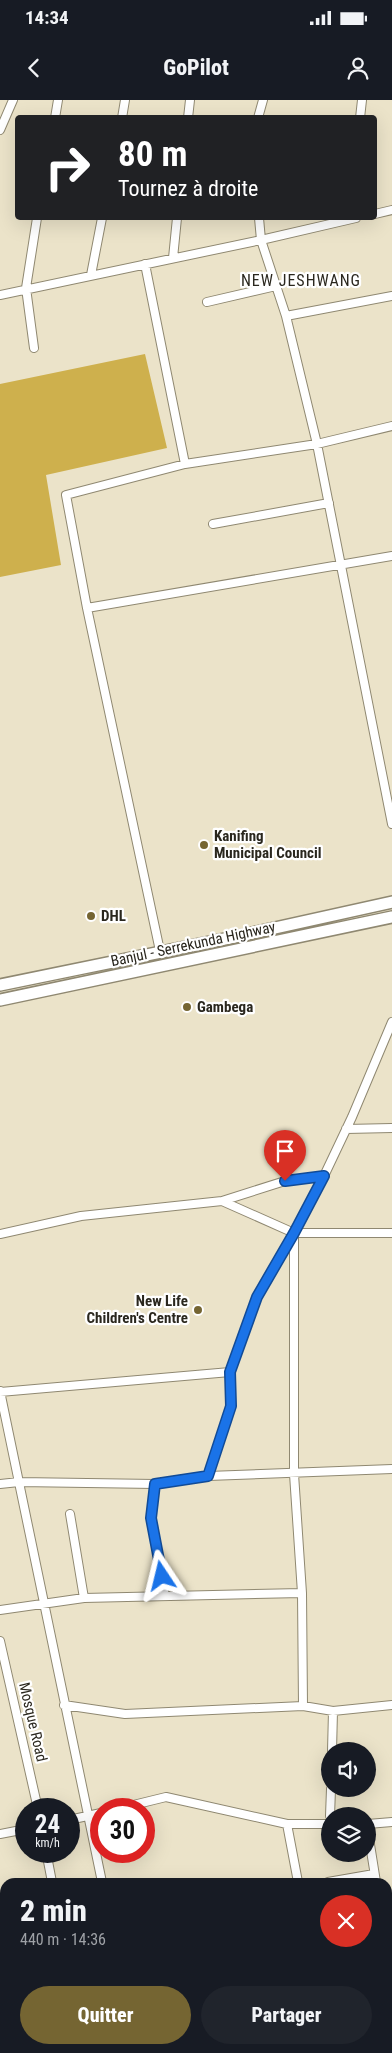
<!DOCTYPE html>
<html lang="fr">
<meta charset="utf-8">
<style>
body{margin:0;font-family:"Roboto Condensed",sans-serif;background:#20242c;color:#f1f3f6;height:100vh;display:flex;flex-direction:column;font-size:19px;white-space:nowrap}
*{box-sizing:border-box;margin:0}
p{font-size:16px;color:#9ea1a6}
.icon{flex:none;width:28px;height:28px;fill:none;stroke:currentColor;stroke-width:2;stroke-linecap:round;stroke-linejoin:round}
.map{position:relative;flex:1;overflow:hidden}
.side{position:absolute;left:0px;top:1778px;width:392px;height:176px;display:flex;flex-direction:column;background:#171b24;border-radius:15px 15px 0 0;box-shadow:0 5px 20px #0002}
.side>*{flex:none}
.hud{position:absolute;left:15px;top:15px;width:362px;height:105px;border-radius:5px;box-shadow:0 5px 20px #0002;background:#202124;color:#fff;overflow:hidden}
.tools{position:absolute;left:321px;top:1642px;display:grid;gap:10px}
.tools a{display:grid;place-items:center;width:55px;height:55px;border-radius:50%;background:#171b24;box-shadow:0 5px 20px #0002;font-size:25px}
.speed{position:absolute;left:15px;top:1698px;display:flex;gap:10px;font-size:25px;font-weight:700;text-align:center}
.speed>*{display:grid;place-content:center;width:65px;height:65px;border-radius:50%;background:#171b24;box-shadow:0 5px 20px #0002;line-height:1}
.speed small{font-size:12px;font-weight:400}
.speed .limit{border:8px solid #d22;background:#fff;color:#111}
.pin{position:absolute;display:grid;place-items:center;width:42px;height:42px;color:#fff;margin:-51px -21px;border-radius:50% 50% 50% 0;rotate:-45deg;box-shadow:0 0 5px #0007}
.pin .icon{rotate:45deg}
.me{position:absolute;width:55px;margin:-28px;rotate:350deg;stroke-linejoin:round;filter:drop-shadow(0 0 4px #0008)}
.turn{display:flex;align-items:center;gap:18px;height:105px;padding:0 20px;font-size:22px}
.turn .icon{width:65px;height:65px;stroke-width:2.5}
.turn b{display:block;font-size:35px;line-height:42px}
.round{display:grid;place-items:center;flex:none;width:52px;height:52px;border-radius:26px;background:#20242c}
.headline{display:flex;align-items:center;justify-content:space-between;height:85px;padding:0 20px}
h1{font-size:30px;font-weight:800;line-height:38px}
.cta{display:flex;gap:10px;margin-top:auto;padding:10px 20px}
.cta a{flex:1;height:58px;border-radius:30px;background:#756532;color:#fff;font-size:20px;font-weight:800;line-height:58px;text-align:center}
.cta a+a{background:#20242c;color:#f1f3f6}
.status{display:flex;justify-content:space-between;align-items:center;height:35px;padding:0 25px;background:#171b24;direction:ltr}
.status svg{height:14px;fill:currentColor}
header{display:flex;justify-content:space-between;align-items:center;height:65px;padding:0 20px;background:#171b24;font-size:22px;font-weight:800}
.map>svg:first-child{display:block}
.green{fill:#ceb04d}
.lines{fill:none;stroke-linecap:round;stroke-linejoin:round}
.minor-casing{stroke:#8f8871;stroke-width:10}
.highway-casing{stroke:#8f8871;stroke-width:14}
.minor{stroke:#fff;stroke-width:8}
.highway{stroke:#fff;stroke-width:11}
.route-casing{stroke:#114b97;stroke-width:12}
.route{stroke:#1a73e8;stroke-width:9}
.poi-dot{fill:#756532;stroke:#fff;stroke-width:2}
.labels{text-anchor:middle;stroke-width:4.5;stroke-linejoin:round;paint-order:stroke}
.poi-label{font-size:15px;font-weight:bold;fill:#2a271e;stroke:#fff;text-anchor:start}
.street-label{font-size:15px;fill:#2a271e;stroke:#fff}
.neighbourhood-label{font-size:16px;letter-spacing:1px;fill:#2a271e;stroke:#fff}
</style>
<div class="status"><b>14:34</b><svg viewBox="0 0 49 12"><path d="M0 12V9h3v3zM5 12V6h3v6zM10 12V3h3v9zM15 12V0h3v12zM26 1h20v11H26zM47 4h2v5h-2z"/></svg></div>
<header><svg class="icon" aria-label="back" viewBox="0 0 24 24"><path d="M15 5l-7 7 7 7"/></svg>GoPilot<svg class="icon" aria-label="person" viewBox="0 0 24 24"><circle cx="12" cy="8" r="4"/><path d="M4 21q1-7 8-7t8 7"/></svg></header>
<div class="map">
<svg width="392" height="1953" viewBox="0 0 392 1953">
<rect width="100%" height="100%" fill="#ebe3c9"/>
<path class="green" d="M145,254L167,348L46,375L61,465L0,477V284Z"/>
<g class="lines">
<g class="minor-casing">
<path id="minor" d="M55,18L58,0
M122,18L125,0
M188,18L190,0
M258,18L263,0
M360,18L362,0
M0,30L13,0
M375,114L392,110
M259,118L261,140L286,216L317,344L392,724
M173,158L177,118
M145,164L185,364
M91,175L102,118
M0,195L261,140L356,118
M207,202L276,186
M286,216L392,196
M34,248L26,188L37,118
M213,424L329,403
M87,508L392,456
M160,851L87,508L66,395L185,364L317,344L392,326
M346,1029L392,1028
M222,1101L285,1081L324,1076
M0,1134L81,1116L222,1101L294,1133H392
M294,1135V1374L302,1493L303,1606
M0,1291L102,1782
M0,1292L230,1272L257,1197L294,1133L324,1076L352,1017L392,922
M208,1376L231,1306L230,1272
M0,1384L19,1382L155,1384L208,1376L392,1369
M155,1384L151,1418L165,1496
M70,1414L84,1498
M0,1510L84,1498L302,1493
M0,1541L38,1709
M64,1605L125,1614L303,1606L333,1611L392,1605
M332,1651L333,1611
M117,1709L166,1697L287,1724H330
M330,1716L331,1689
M69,1720L101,1713
M287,1724L298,1782
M368,1724L392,1722
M368,1732L376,1782
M0,1734L26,1729
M46,1751L52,1782
M328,1782L374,1774
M0,1848L5,1847
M388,1852L392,1879
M0,1889L5,1911
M13,1949L14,1953
M84,1949L85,1953
M134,1949L135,1953
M329,1949L330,1953
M42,1953L65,1949"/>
</g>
<g class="highway-casing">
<path id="highway" d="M0,885L239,836L392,802
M0,900L392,817"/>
</g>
<use href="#minor" class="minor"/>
<use href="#highway" class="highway"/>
</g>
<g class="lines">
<g class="route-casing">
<path id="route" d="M162,1476L151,1418L155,1384L208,1376L231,1306L230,1272L257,1197L294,1133L324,1076L285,1081"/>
</g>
<use href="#route" class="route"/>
</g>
<g class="poi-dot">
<circle cx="204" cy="745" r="5"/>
<circle cx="91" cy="816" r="5"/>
<circle cx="187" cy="907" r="5"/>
<circle cx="198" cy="1210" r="5"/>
</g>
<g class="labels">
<g class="poi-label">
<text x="214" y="741">Kanifing<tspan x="214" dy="17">Municipal Council</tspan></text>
<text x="101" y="821">DHL</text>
<text x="197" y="912">Gambega</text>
<text x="188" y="1206" text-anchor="end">New Life<tspan x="188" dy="17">Children's Centre</tspan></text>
</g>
<g class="street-label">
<text transform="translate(193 844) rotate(-12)" y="5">Banjul - Serrekunda Highway</text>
<text transform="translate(33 1622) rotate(77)" y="5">Mosque Road</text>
</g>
<g class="neighbourhood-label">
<text x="301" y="186">NEW JESHWANG</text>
</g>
</g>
</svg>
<div class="tools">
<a><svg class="icon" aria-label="sound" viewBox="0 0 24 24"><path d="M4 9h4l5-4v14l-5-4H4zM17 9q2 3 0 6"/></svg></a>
<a><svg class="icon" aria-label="layers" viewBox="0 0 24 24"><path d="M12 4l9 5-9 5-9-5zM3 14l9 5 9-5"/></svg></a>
</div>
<div class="speed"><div>24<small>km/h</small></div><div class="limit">30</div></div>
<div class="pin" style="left:285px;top:1081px;background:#d93025"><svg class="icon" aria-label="arrive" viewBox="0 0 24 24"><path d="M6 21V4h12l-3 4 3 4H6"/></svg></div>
<svg class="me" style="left:162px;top:1476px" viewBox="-20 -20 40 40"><path d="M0-17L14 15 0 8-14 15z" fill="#1a73e8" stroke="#fff" stroke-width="4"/></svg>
<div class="hud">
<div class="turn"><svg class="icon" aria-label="right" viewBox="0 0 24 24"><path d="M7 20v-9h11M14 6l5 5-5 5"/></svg><div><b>80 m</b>Tournez à droite</div></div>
</div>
<section class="side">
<div class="headline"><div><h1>2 min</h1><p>440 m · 14:36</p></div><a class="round" style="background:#d93025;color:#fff"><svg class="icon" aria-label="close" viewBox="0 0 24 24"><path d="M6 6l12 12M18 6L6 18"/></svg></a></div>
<div class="cta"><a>Quitter</a><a>Partager</a></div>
</section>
</div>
